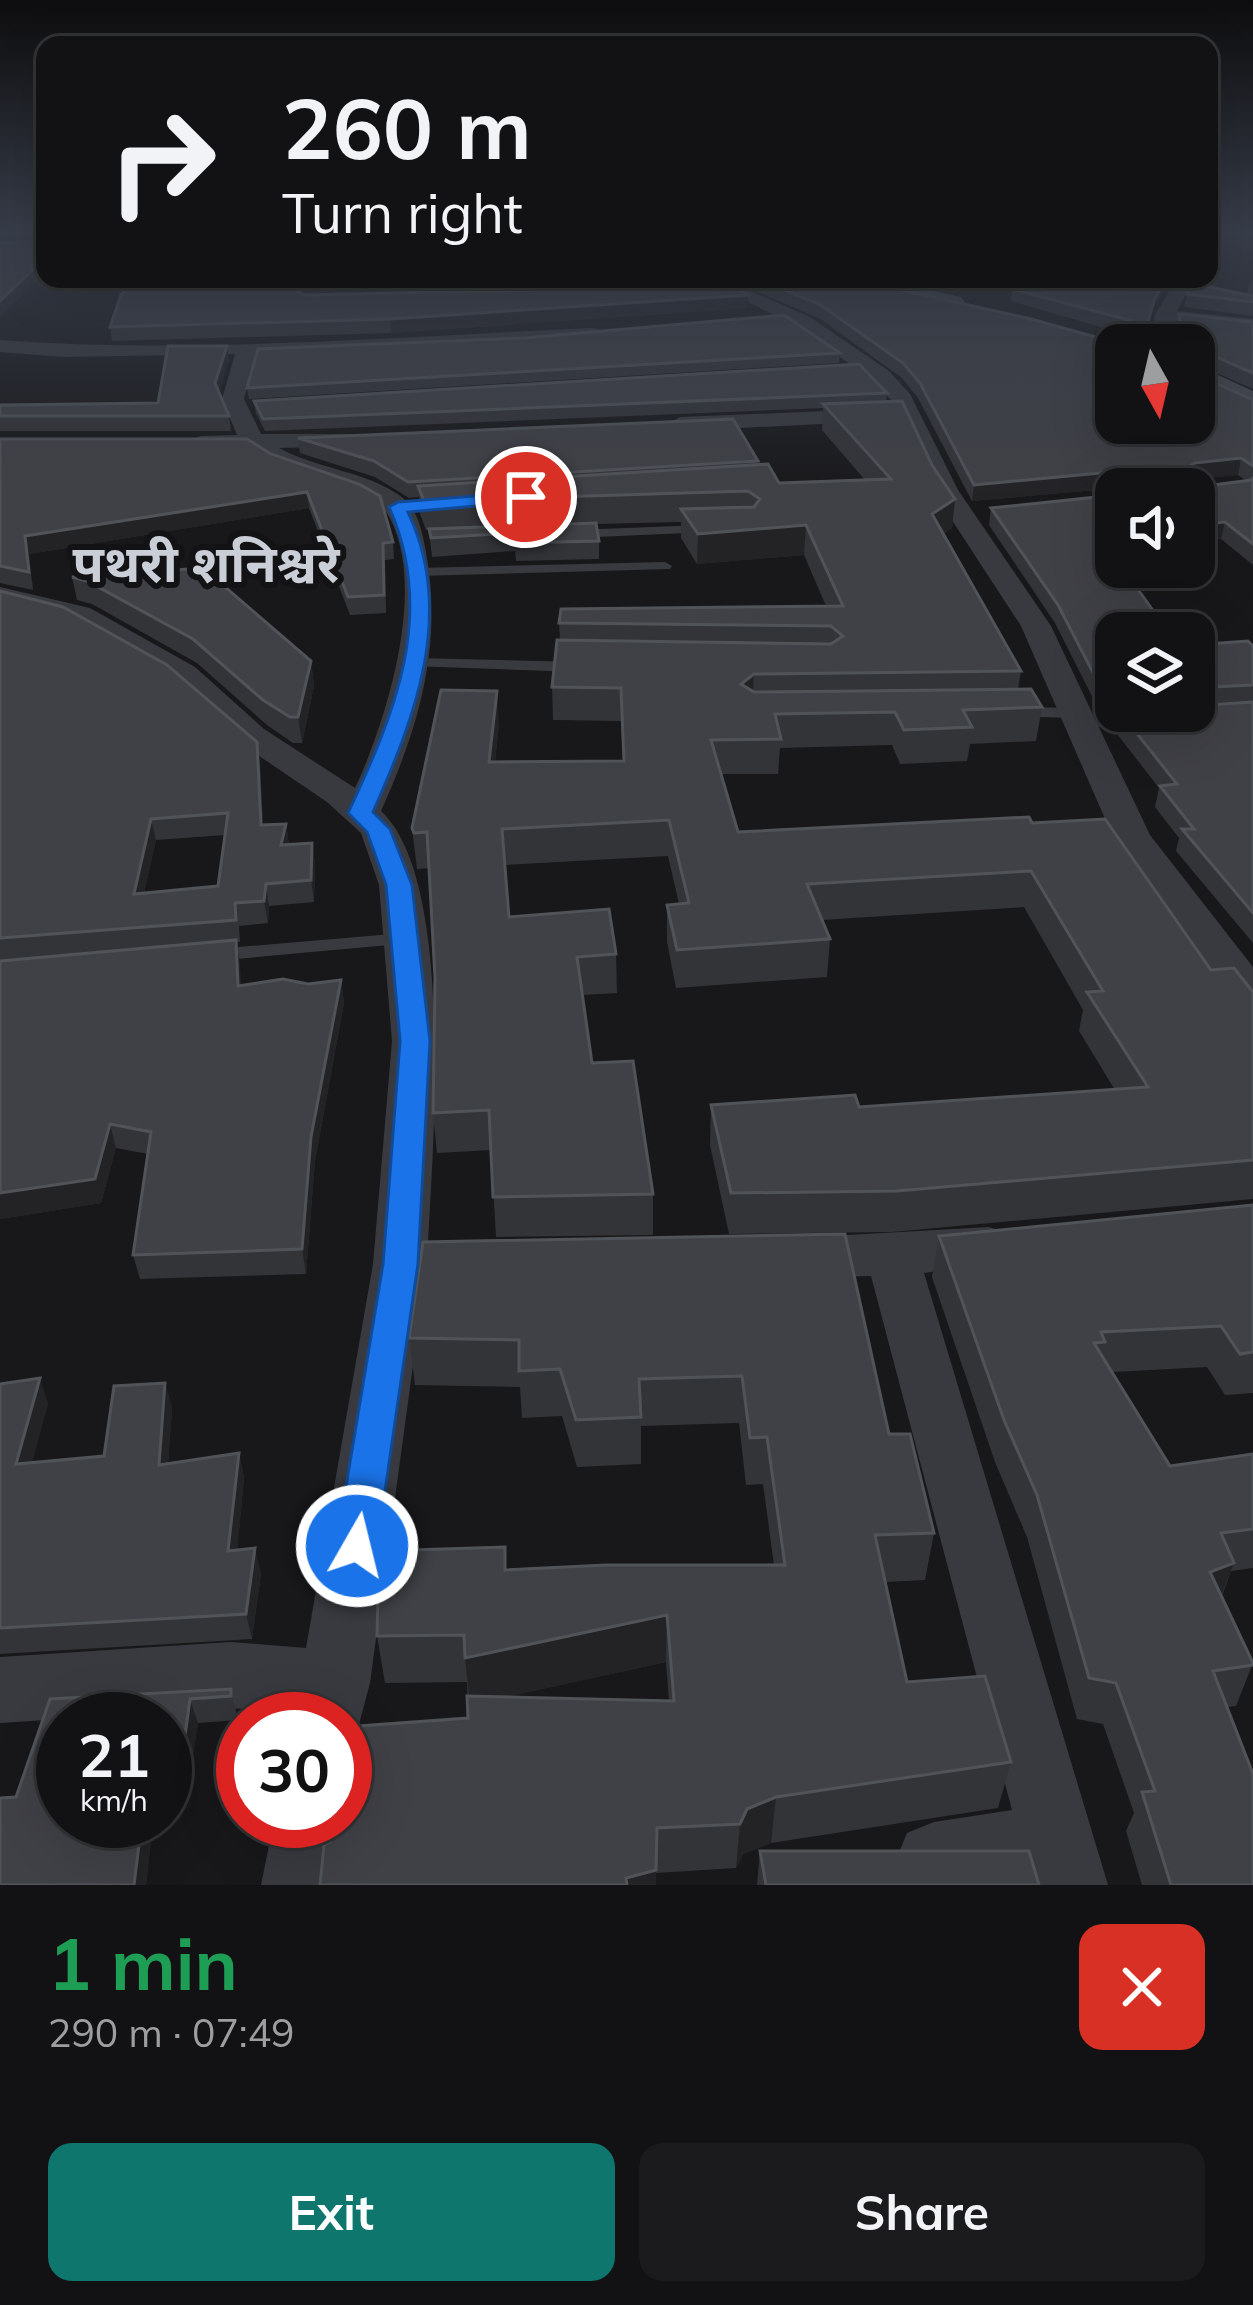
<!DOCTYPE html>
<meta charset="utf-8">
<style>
body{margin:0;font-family:Mulish,"Noto Sans Devanagari",sans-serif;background:#1b1b1d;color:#f1f3f6;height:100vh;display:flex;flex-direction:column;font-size:45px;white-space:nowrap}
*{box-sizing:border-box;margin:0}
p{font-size:39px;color:#9c9ea0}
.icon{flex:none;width:66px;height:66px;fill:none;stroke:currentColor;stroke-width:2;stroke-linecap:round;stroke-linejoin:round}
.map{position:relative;height:1885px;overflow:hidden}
.sheet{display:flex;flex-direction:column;background:#121214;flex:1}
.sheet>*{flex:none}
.top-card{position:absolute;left:36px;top:36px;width:1182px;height:252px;border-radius:24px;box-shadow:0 12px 48px #0002,0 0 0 3px #313234;background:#121214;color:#f1f3f6;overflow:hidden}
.needle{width:78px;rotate:172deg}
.buttons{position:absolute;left:1095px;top:324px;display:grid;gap:24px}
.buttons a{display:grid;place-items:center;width:120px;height:120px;border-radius:24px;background:#121214;box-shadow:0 12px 48px #0002,0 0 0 3px #313234;font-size:60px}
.speed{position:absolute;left:36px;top:1692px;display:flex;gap:24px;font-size:60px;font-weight:700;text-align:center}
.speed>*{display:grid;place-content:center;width:156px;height:156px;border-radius:50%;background:#121214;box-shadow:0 12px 48px #0002,0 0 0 3px #313234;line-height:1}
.speed small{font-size:30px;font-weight:400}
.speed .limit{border:18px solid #d22;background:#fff;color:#111}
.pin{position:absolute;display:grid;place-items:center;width:102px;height:102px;color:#fff;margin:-51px;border:6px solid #fff;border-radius:50%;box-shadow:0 3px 12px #0007}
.me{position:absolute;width:132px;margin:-66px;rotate:8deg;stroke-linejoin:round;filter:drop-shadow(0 0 9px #0008)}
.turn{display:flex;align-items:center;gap:42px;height:252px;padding:0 48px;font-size:54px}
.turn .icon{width:156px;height:156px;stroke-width:2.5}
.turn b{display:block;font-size:84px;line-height:102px}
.round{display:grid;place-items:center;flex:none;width:126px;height:126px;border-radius:24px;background:#1b1b1d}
.overview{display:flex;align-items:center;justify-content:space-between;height:204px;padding:0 48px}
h1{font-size:72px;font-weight:700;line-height:90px;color:#1e9e55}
.cta{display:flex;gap:24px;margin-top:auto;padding:24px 48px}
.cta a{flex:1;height:138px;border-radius:24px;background:#0f766e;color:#fff;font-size:48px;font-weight:700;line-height:138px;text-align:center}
.cta a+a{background:#1b1b1d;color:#f1f3f6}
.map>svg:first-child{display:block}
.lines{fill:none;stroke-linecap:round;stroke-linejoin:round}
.stream{fill:#2c373f;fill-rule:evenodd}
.lane{fill:#383a3f;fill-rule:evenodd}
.street{fill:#383a3f;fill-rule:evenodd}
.secondary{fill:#464950;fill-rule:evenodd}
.wall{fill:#333438;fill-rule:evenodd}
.shaded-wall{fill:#232326}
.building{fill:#404146;stroke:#505358;stroke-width:3;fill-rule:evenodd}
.route{fill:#1a73e8;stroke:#114b97;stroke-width:3}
.labels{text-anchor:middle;stroke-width:12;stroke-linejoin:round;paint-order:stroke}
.far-town-label{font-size:51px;font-weight:bold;fill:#caced7;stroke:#131315}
</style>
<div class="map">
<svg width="1253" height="1885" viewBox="0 0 1253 1885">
<rect width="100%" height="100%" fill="#18181a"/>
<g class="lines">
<path class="stream" d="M938,279H963L1044,288L1041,290Z"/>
<path class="lane" d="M704,525L709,526V532L574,538L567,534L574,530Z
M665,562L672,566L670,569L417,576L410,572L417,568Z
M417,658L578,662L586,667L578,672L411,666L409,663Z
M1014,707L1073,708L1081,713L1073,718L1008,716V708Z
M1145,714L1153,719L1151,723L1077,728L1068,723L1077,718Z
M404,933L414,939L411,943L214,961L203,955L214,949Z"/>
<path class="street" d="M1209,232H1220L1209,242Z
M699,279H723L810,317L889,371L910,394L958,490L1051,626L1150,835L1253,967V1010L1237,1006L1113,837L1021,626L933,491L892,401L873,381L796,325Z
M1176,279H1194L1177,311L1253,319V331L1173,322L1170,337L1175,345H1155L1150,337L1155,315Z
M593,328L600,330V338L256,354L244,399L261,434H362V444L354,446L279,448C317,469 365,471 399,495C418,508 422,531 426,552C443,645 419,727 381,811C455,879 433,1146 428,1244L474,1243L493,1249L501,1263L493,1277L474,1283L424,1284L370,1683L354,1743L345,1747V1719H294L295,1713L231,1708L0,1723V1657L231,1642L306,1648L373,1264L392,1041L379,885L361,833L327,802L240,743L173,681L69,621L0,605V587L90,608L195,667L264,729L355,788C387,720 431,579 385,510L363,496L275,466L249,449L200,450L188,443L200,436L237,435L222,399L235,354L64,357L0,352V340C196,355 397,336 593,328Z
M875,409L883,411V421L680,431L668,424L680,417Z
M989,1227L1008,1233L1016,1247L1008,1261L924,1273L1108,1885H907L896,1860L907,1833L934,1822L1012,1810L871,1276L794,1278L775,1272L767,1258L775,1244L794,1238Z
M345,1814L348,1821L337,1885H261L274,1821H345Z"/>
<path class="secondary" d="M834,279H880L961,297L965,302L952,310L837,284Z
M1194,364L1253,391V412L1194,384Z"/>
</g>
<path class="wall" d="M135,279H183L182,280L188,284L193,279H719L747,308L391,333L112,341L110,327ZM528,284L536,286L535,290L304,295L299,292L305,286Z
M727,279H850L872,287L1117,343L1129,335L1011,301L1012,289L1151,313L1149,323L1158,336H1178L1177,327L1179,314L1253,322V389L1194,363L1195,374L1253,400V565L1221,539L1194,489L1119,488L972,501L918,398L902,378L819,318ZM1238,475L1247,481L1198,487L1194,479Z
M1253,280V316L1184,307L1187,294L1202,285L1201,289L1252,296L1247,293L1250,281Z
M840,353L839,363L249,399L247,388Z
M229,359L219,392L229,416L231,431H0V405L158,403Z
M887,393L886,402L955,499L952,528L943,534L1021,671L1018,689L1042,707L1036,741L970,744L967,761L900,764L892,745L780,748L778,774H721L738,832L1032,823L1211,970L1253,992V1199L892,1232L729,1234L710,1145L711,1105L859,1107L1115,1090L1079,1031L1083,1010L1024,907L822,920L830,939L827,977L676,988L667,942V905L679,904L668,856L505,865L509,917L616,954L617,993L582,995L592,1063L653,1194V1235L496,1237L491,1150L437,1153L433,1113L435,978L429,868L417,869L412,828L499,724L495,762L623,761L621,721L553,720L552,687L560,640L559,623L826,606L804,555L697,564L681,538V522L596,524L599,541V559L516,561L515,551L432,557L429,530H426L420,514L419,497L409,498L375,477L300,453L298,438L758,461V465L779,483L865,480L822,430L823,408L265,431L256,413L254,401Z
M0,439H247L393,542L394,559L385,560L386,613L350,615L309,508L29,554L33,590L0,583Z
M991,508L1116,567H1149L1146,584H1134L1116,633V711H1194V645L1253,646V943L1176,851L1179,838L1155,807L1159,788L1114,730L1118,711L1100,712L1055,623L989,525Z
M203,568L311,661L314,686L302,743H293L267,725L197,663L92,604L77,600L72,577Z
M0,591L260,762L263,825L286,824L289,845L312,843L315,864L314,902L269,906L268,923L239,926L240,942H237L241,985L308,984L341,980L344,1003L315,1161L306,1274L140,1279L133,1255L148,1154L116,1148L101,1203L0,1219ZM225,835L218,886L144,893L156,840Z
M1253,1205V1393L1225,1395L1207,1367L1112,1372L1170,1466L1253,1454V1568L1231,1571L1222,1596L1253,1663L1236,1706L1227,1707L1253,1885H1142L1126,1831L1134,1813L1103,1724L1077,1719L1027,1537L995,1462L932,1277L939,1236Z
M423,1242L889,1434L934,1533L925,1580L885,1582L907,1682L1011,1762L998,1808L771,1843L743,1854L736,1868L656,1873V1885H320L331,1841L468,1718L467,1682L385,1683L377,1636L507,1570L774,1565L763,1484L746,1485L739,1423L641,1426V1464L577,1467L562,1416L522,1418L520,1387L415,1385L409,1338ZM666,1662L669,1701L505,1697Z
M165,1383L172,1408L168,1464L239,1453L244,1478L237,1550L261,1573L252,1639L0,1654V1384L48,1403L32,1462L104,1456Z
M231,1689L238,1720L198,1723L192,1761L171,1772L165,1719H63L153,1821L146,1885H0L16,1797L50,1699Z
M760,1851L1039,1885H757Z"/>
<path class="shaded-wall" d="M0,232H44L45,233L0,237Z
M45,258V273L0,317V301Z
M298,279H304L305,286L292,298L290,286Z
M1166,279H1171L1151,313L1154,300Z
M748,295L747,308L391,333L390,319Z
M227,346L229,359L218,398L215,383Z
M1241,458L1238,475L1192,479L1181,485L1184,469L1195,463Z
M1122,471L1119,488L972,501L974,485Z
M307,492L309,508L29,554L33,590L25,536Z
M955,499L952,528L928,543L932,514Z
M1225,522L1221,539L1194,542V525Z
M806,525L804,555L697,564L698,534Z
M311,661L314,686L302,743L298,717Z
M754,674L752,706L741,684Z
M497,691L499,724L491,797L489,762Z
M257,742L260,762L264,847L261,825Z
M151,819L156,840L139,916L134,894Z
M286,824L289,845H281Z
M312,843L315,864L314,902L311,880Z
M266,884L269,906L268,923L264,901Z
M236,940L240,963L242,1009L238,986Z
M341,980L344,1003L315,1161L306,1274L302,1249L311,1137Z
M110,1124L116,1148L101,1203L0,1219V1193Z
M40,1378L48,1403L25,1489L16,1464Z
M165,1383L172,1408L166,1490L159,1465Z
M239,1453L244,1478L235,1576L228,1551Z
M255,1548L261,1573L252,1639L246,1614Z
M1234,1563L1218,1604L1210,1572Z
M667,1615L666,1662L470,1705L465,1658Z
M190,1699L198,1723L192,1761L171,1772L165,1794V1747Z
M776,1797L771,1843L743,1854L736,1868L740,1824L747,1809Z
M142,1821H153L146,1885H134Z
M656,1870V1885H626V1878Z"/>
<path class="building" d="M45,238V258L0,301V243L43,241Z
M135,279H180L188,284L193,279H298L290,286L304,295L535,290L537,279H719L748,295L390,319L110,327L121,295Z
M757,279H850L872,287L879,285L1031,319L1117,343L1123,336L1137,335L1132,321L1012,289L1041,279H1166L1154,300L1148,322L1158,336H1178L1182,332L1179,314L1253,322V373L1194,347V345H1116V423H1194V357L1195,374L1253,400V466L1241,458L1195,463L1184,469L1183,475L1193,477L1198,487L1251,480L1253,478V544L1225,522L1194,525V489H1120L1122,471L974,485L920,383L903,363L819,304Z
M1192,284L1202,285L1198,289L1210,287L1253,296V302L1187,294Z
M784,315L840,353L247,388L258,349L524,338Z
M168,346H227L215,383L229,416H0V405L158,403Z
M859,364L887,393L263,419L254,401Z
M902,401L932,465L955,499L932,514L1021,671L754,674L741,684L754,692L1031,689L1042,707L963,710L972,727L904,730L895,712L775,714L781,739L711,740L738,832L1029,817L1032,823L1105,819L1211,970L1234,968L1253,992V1160L897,1191L731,1193L711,1105L855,1095L859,1107L1148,1087L1087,992L1103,991L1031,871L807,884L830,939L677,950L667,905L689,903L669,820L502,829L509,917L609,909L616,954L577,957L592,1063L633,1061L653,1194L493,1197L489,1110L433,1113L435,978L427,832L414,833L412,828L441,690L497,691L489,762L624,761L621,688L552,687L557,640L831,644L843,636L831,626L559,623L561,609L843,606L806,525L698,534L681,509L754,507L760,499L748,491L424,501L418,486L768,464L779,483L891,479L823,404Z
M733,419L758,461L408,482L374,461L298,438Z
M0,439H247L271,454L359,484L380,496L393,542L383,543L384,595L348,597L307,492L25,536L29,572L0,566Z
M1116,495V567H1125H1122L1169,633H1116V692H1103L1058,605L991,508Z
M596,523L599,541L515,543L514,533L431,538L429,529Z
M203,568L311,661L298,717H290L263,700L193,639L87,581L72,577Z
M0,591L63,607L167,665L257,742L261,825L286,824L281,845L312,843L311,880L266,884L264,901L235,903L236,920L0,938ZM228,813L218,886L134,894L151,819Z
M1248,641L1253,646V685L1194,688V645Z
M1253,702V913L1182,829H1194L1160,786L1177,784L1119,711H1194V706Z
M236,940L238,986L283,979L308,984L341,980L311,1137L302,1249L133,1255L151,1132L110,1124L95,1179L0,1193V961Z
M1253,1205V1352L1240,1354L1221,1326L1101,1332L1105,1342L1094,1343L1170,1466L1253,1454V1529L1221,1533L1234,1563L1210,1572L1253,1663V1665L1213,1671L1253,1774V1885H1171L1142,1792L1155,1791L1116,1683L1089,1678L1037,1495L1004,1420L939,1236Z
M845,1234L889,1434H910L934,1533L875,1535L907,1682L985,1676L1011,1762L776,1797L747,1809L740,1824L657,1828L656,1870L626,1878L627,1885H320L324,1845L331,1841L335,1821H345V1727L468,1718L467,1696L674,1701L667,1615L465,1658L464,1635L377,1636L379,1551L505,1547V1570L606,1565H785L767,1437L750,1438L742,1376L639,1379L641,1417L576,1420L560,1369L519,1371V1340L409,1338L423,1242Z
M40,1378L16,1464L104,1456L114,1386L165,1383L159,1465L239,1453L228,1551L255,1548L246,1614L0,1628V1384Z
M231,1689V1696L190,1699L185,1736L165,1747V1719H63V1821H142L134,1885H0V1798L16,1797L50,1699Z
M760,1851H1029L1039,1885H766Z"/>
<linearGradient id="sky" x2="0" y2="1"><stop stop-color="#0d0d0e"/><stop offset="0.47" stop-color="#373d49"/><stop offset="1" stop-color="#373d49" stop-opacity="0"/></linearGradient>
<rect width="1253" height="496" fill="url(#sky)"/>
<path class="route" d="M526,492L532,494V501L408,512C456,613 415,717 373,812L390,829L412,885L430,1041L418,1264L377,1546L371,1560L357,1565L342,1560L336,1546L383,1264L400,1041L386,885L367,832L348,813C394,714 437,615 389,507L398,502Z"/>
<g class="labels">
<g class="far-town-label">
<text x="206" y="582">पथरी शनिश्चरे</text>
</g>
</g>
</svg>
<div class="buttons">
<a><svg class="needle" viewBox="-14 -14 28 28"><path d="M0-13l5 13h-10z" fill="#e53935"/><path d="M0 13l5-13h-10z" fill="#9c9ea0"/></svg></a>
<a><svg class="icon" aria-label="sound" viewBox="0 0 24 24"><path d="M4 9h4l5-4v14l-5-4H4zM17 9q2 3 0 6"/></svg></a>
<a><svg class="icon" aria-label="layers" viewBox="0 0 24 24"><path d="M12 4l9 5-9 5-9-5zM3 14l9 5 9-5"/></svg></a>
</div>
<div class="speed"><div>21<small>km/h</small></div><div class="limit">30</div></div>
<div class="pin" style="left:526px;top:497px;background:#d93025"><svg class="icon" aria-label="arrive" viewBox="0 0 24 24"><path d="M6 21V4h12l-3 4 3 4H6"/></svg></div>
<svg class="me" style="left:357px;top:1546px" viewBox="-20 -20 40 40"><circle r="17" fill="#1a73e8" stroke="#fff" stroke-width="3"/><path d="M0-11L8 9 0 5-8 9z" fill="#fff"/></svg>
<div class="top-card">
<div class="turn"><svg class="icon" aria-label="right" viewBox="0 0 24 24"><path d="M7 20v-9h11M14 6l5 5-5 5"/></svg><div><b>260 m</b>Turn right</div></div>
</div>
</div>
<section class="sheet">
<div class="overview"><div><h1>1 min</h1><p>290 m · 07:49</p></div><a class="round" style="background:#d93025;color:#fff"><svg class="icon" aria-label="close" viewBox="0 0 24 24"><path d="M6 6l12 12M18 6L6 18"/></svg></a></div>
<div class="cta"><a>Exit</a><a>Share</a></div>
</section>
